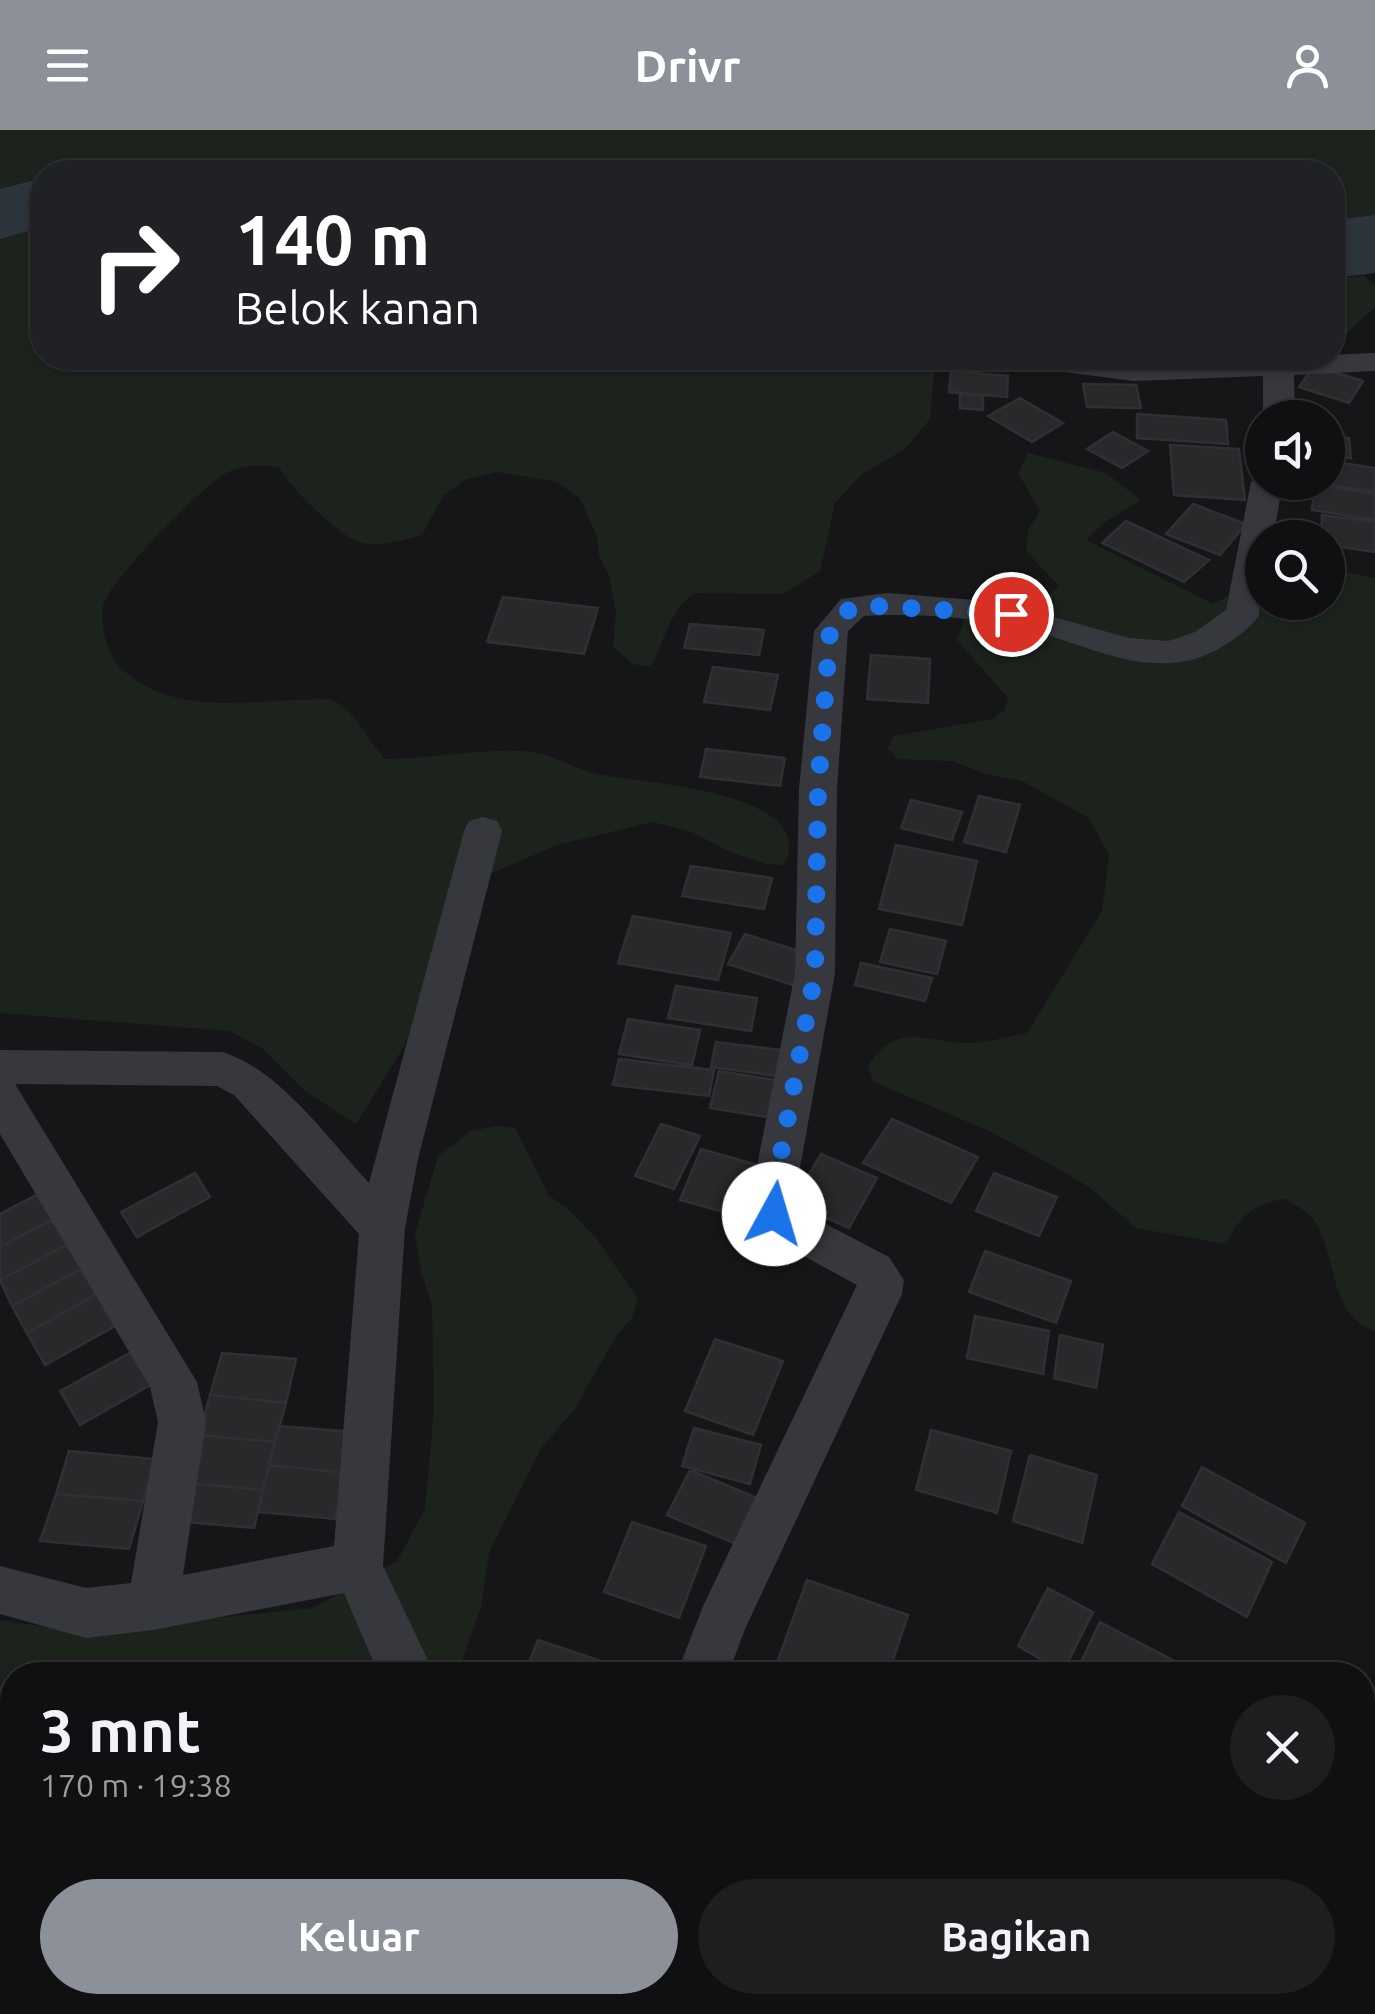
<!DOCTYPE html>
<html lang="id">
<meta charset="utf-8">
<style>
body{margin:0;font-family:Ubuntu,sans-serif;background:#1e1e20;color:#f1f3f6;height:100vh;display:flex;flex-direction:column;font-size:38px;white-space:nowrap}
*{box-sizing:border-box;margin:0}
p{font-size:32px;color:#9c9d9f}
.icon{flex:none;width:55px;height:55px;fill:none;stroke:currentColor;stroke-width:2;stroke-linecap:round;stroke-linejoin:round}
.map{position:relative;flex:1;overflow:hidden}
.panel{position:absolute;left:0px;top:1532px;width:1375px;height:352px;display:flex;flex-direction:column;background:#101012;border-radius:40px 40px 0 0;box-shadow:0 2px 8px #0004,0 0 0 2px #303032}
.panel>*{flex:none}
.top-card{position:absolute;left:30px;top:30px;width:1315px;height:210px;border-radius:40px;box-shadow:0 2px 8px #0004,0 0 0 2px #303032;background:#202124;color:#fff;overflow:hidden}
.tools{position:absolute;left:1245px;top:270px;display:grid;gap:20px}
.tools a{display:grid;place-items:center;width:100px;height:100px;border-radius:50%;background:#101012;box-shadow:0 2px 8px #0004,0 0 0 2px #303032;font-size:50px}
.pin{position:absolute;display:grid;place-items:center;width:85px;height:85px;color:#fff;margin:-42px;border:5px solid #fff;border-radius:50%;box-shadow:0 2px 10px #0007}
.me{position:absolute;width:110px;margin:-55px;rotate:6deg;stroke-linejoin:round;filter:drop-shadow(0 0 8px #0008)}
.turn{display:flex;align-items:center;gap:35px;height:210px;padding:0 40px;font-size:45px}
.turn .icon{width:130px;height:130px;stroke-width:2.5}
.turn b{display:block;font-size:70px;line-height:85px}
.round{display:grid;place-items:center;flex:none;width:105px;height:105px;border-radius:52px;background:#1e1e20}
.summary{display:flex;align-items:center;justify-content:space-between;height:170px;padding:0 40px}
h1{font-size:60px;font-weight:700;line-height:75px}
.cta{display:flex;gap:20px;margin-top:auto;padding:20px 40px}
.cta a{flex:1;height:115px;border-radius:60px;background:#8c9099;color:#fff;font-size:40px;font-weight:700;line-height:115px;text-align:center}
.cta a+a{background:#1e1e20;color:#f1f3f6}
header{display:flex;justify-content:space-between;align-items:center;height:130px;padding:0 40px;background:#8c9099;color:#fff;font-size:45px;font-weight:700}
.map>svg:first-child{display:block}
.green{fill:#1c231d}
.water{fill:#2c353c}
.building{fill:#29292c;stroke:#303034;stroke-width:2.5}
.lines{fill:none;stroke-linecap:round;stroke-linejoin:round}
.street{fill:#37383d;fill-rule:evenodd}
.route{stroke:#1a73e8;stroke-width:18;stroke-dasharray:0 32.4}
</style>
<header><svg class="icon" aria-label="menu" viewBox="0 0 24 24"><path d="M4 6h16M4 12h16M4 18h16"/></svg>Drivr<svg class="icon" aria-label="person" viewBox="0 0 24 24"><circle cx="12" cy="8" r="4"/><path d="M4 21q1-7 8-7t8 7"/></svg></header>
<div class="map">
<svg width="1375" height="1884" viewBox="0 0 1375 1884">
<rect width="100%" height="100%" fill="#161618"/>
<path class="green" d="M0,0H1375V85L1333,90L1332,42H271L161,31L42,42V48L0,59Z
M42,97V228H949L935,231L930,289L906,318L861,345L835,373L820,441L783,464L695,463C671,477 663,513 651,537L633,534L613,517L616,483L609,445L599,426L597,406L580,369L557,352L497,342L465,350L443,366L422,405C405,409 376,419 359,412C337,404 290,358 279,337C262,334 242,335 226,343C203,356 107,452 103,477C100,498 108,526 123,540C173,584 237,572 299,570C310,570 326,567 336,572C359,585 367,610 385,629C432,629 487,617 532,622C555,625 575,639 597,644C640,653 822,661 784,735L766,734L730,722L692,702L653,692L557,715L462,756L405,915L356,994L305,961L263,919L229,901L0,883V109Z
M1364,146L1375,155V177L1333,216V148Z
M1028,323L1106,343L1141,370L1105,392L1086,410L1213,474L1262,448V472H1328V439L1375,448V1201C1328,1184 1338,1130 1316,1093C1311,1083 1295,1075 1285,1069C1254,1073 1240,1086 1226,1114L1136,1098L1089,1057L1050,1034L987,1000L874,952L868,936C899,888 929,915 973,913C991,912 1010,906 1027,903L1102,781L1109,725L1089,688L1022,651L986,644L952,631L898,629L887,618L894,606L993,589L1005,580L1008,568L957,510L970,474C1001,475 1035,480 1059,456L1026,421L1028,400L1040,381L1018,343Z
M496,996L515,998L549,1066L566,1077L596,1108L638,1169L632,1188L616,1206L574,1280L542,1317L489,1423L481,1477L457,1545H12V1872L448,1873L441,1884H0V1490L45,1497L148,1495L313,1478L397,1431L425,1379L434,1279L432,1176L421,1141L415,1104L438,1026L471,1001Z
M1363,1669L1375,1674V1884H1194L1171,1873L1362,1872Z"/>
<path class="water" d="M161,31L271,42H66Z
M42,48V97L0,109V59Z
M1375,85V143L1333,148V90Z"/>
<path class="building" d="M1314,236L1363,251L1349,273L1299,257Z
M951,241L1008,246L1007,267L949,262Z
M1083,254L1136,255L1141,278L1087,277Z
M960,264L983,266V280L960,278Z
M1020,268L1063,293L1032,312L988,286Z
M1137,284L1226,290L1228,314L1137,308Z
M1113,302L1148,321L1122,338L1087,319Z
M1328,307L1349,308L1351,328L1328,326Z
M1170,315L1239,319L1245,370L1174,365Z
M1328,331L1375,338V362L1313,352H1328Z
M1315,355L1375,364V390L1312,380Z
M1193,374L1246,394L1220,425L1166,404Z
M1322,385L1375,392V422L1328,415V408H1321Z
M1126,391L1209,430L1184,452L1102,413Z
M503,467L598,478L584,524L487,512Z
M690,494L764,500L759,525L684,518Z
M871,525L930,529L928,573L867,569Z
M713,537L778,545L770,580L704,572Z
M706,619L785,628L780,656L700,647Z
M979,666L1020,675L1006,722L964,712Z
M911,670L962,682L952,710L901,698Z
M896,715L977,731L962,795L879,779Z
M691,736L772,748L764,779L682,766Z
M633,786L731,803L718,850L618,833Z
M890,799L946,811L937,844L880,832Z
M745,804L808,824L793,855L728,834Z
M861,833L932,848L925,871L855,855Z
M676,856L757,868L751,901L668,888Z
M628,889L700,900L692,935L619,924Z
M716,912L781,920L776,946L711,937Z
M619,929L714,940L709,966L613,955Z
M719,941L781,951L773,988L710,978Z
M892,989L978,1027L951,1073L863,1033Z
M661,994L700,1006L674,1059L635,1046Z
M701,1019L768,1038L749,1089L680,1070Z
M821,1024L877,1048L849,1098L792,1073Z
M195,1043L210,1067L137,1107L121,1082Z
M994,1043L1057,1067L1039,1106L976,1081Z
M44,1061L59,1086L0,1117V1084Z
M59,1086L74,1111L0,1150V1117Z
M74,1111L89,1135L12,1176L0,1150Z
M985,1121L1071,1151L1056,1193L969,1162Z
M89,1135L104,1160L27,1203L12,1176Z
M104,1160L124,1191L45,1235L27,1203Z
M975,1186L1049,1201L1043,1244L967,1228Z
M1060,1205L1103,1215L1096,1258L1054,1248Z
M715,1209L783,1231L753,1305L685,1281Z
M139,1218L159,1250L80,1295L60,1261Z
M222,1223L296,1229L286,1273L210,1265Z
M210,1265L286,1273L275,1312L199,1305Z
M279,1296L355,1302L346,1343L269,1335Z
M694,1298L761,1315L750,1354L682,1336Z
M931,1300L1011,1321L997,1383L916,1360Z
M199,1305L275,1312L263,1360L186,1353Z
M69,1321L155,1329L143,1371L56,1364Z
M1030,1325L1097,1345L1082,1413L1013,1391Z
M269,1335L346,1343L335,1389L258,1382Z
M1202,1337L1305,1393L1286,1433L1182,1376Z
M690,1340L757,1368L736,1414L667,1385Z
M186,1353L263,1360L254,1398L175,1391Z
M56,1364L143,1371L129,1419L40,1411Z
M1179,1382L1272,1432L1247,1487L1152,1434Z
M632,1392L706,1416L679,1488L604,1462Z
M807,1450L908,1485L888,1545H785L774,1541Z
M1048,1458L1093,1482L1063,1542L1018,1516Z
M1100,1492L1184,1536L1180,1545H1075Z
M538,1510L601,1531L595,1545H524Z
M649,1872H747L743,1884H644Z
M806,1872H904L902,1884H803Z"/>
<g class="lines">
<path class="street" d="M1375,223V241L1294,245L1295,288H1263V246L1134,251L1025,237L1014,234L1010,228H1092L1134,233Z
M1262,343V352H1283L1273,408H1262L1259,485C1251,498 1237,507 1225,515C1156,559 1087,512 1017,497C969,487 913,483 864,486L848,501L837,659L835,843L794,1071L797,1079L889,1127L904,1150L902,1164L745,1499L728,1545H676L704,1474L857,1155L763,1104L750,1071L795,843L799,659L814,501L841,469L887,463L1000,472L1129,508L1168,511L1195,502L1226,480L1251,352Z
M483,687L497,691L502,701L418,1029L405,1098L383,1436L435,1545H379L344,1463L153,1500L86,1508L0,1484V1436L86,1458L131,1453L158,1292L150,1257L0,1004V920L223,922C281,941 328,1009 369,1053L464,701L469,691ZM15,954L217,956L234,965L359,1104L334,1416L183,1445L206,1292L197,1252Z
M970,1872H1037L1032,1884H966Z"/>
</g>
<g class="lines">
<path class="route" d="M774,1084L772,1071L815,844L818,659L830,501L842,484L858,475L1011,484"/>
</g>
</svg>
<div class="tools">
<a><svg class="icon" aria-label="sound" viewBox="0 0 24 24"><path d="M4 9h4l5-4v14l-5-4H4zM17 9q2 3 0 6"/></svg></a>
<a><svg class="icon" aria-label="search" viewBox="0 0 24 24"><circle cx="10" cy="10" r="6"/><path d="M15 15l6 6"/></svg></a>
</div>
<div class="pin" style="left:1011px;top:484px;background:#d93025"><svg class="icon" aria-label="arrive" viewBox="0 0 24 24"><path d="M6 21V4h12l-3 4 3 4H6"/></svg></div>
<svg class="me" style="left:774px;top:1084px" viewBox="-20 -20 40 40"><circle r="19" fill="#fff"/><path d="M0-13L10 11 0 6-10 11z" fill="#1a73e8"/></svg>
<div class="top-card">
<div class="turn"><svg class="icon" aria-label="right" viewBox="0 0 24 24"><path d="M7 20v-9h11M14 6l5 5-5 5"/></svg><div><b>140 m</b>Belok kanan</div></div>
</div>
<section class="panel">
<div class="summary"><div><h1>3 mnt</h1><p>170 m · 19:38</p></div><a class="round"><svg class="icon" aria-label="close" viewBox="0 0 24 24"><path d="M6 6l12 12M18 6L6 18"/></svg></a></div>
<div class="cta"><a>Keluar</a><a>Bagikan</a></div>
</section>
</div>
